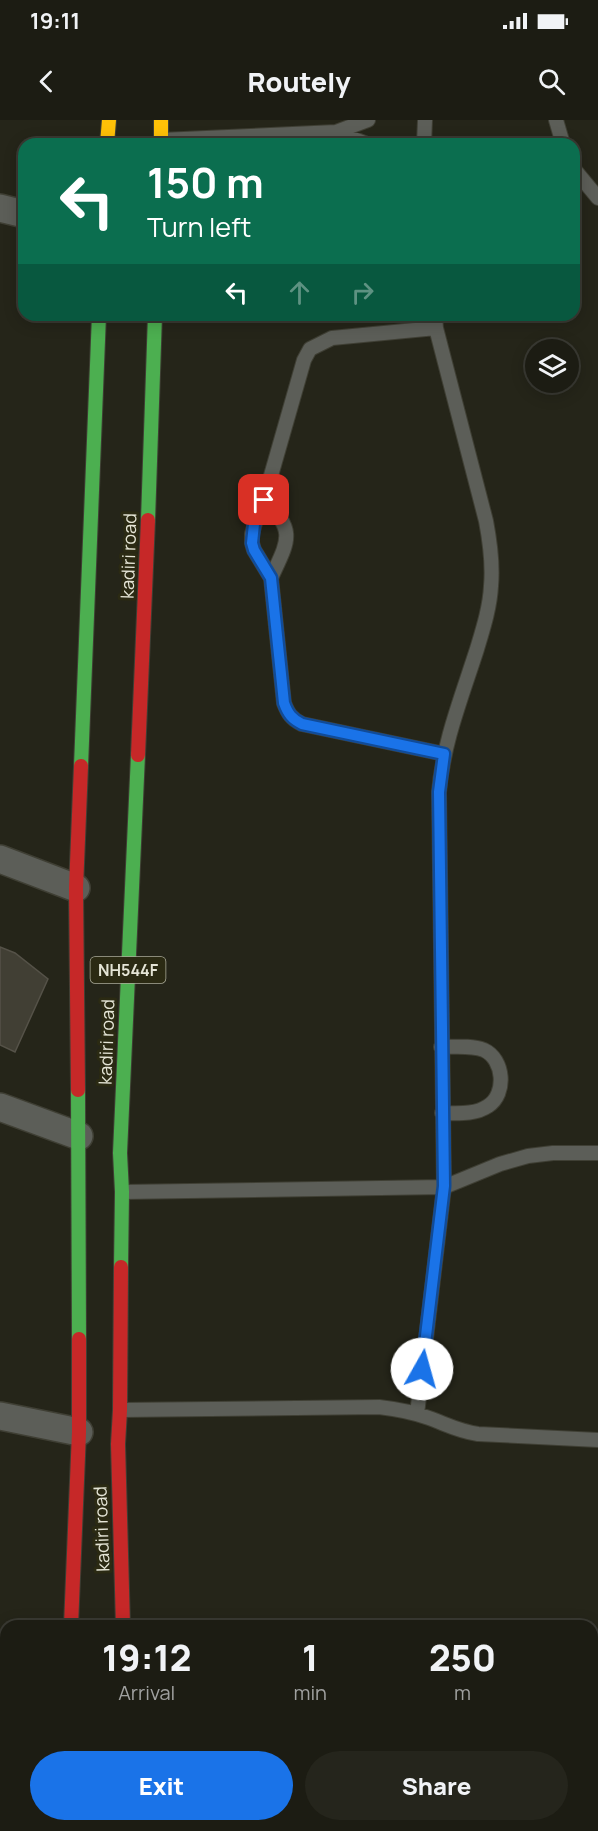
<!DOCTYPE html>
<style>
body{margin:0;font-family:Manrope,sans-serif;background:#25251c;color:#f1f3f6;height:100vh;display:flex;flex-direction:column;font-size:22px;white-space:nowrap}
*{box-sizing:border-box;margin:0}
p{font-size:20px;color:#a0a1a0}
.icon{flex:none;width:33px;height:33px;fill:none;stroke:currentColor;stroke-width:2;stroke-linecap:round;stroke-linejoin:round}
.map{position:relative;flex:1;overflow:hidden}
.side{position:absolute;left:0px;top:1500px;width:598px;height:212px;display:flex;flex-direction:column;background:#1c1c13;border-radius:18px 18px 0 0;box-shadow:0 3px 15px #0003,0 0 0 2px #3a3a33}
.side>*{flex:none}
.hud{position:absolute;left:18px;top:18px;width:562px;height:183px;border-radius:18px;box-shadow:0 3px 15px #0003,0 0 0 2px #3a3a33;background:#0b6e4f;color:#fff;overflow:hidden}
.buttons{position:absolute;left:525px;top:219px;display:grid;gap:12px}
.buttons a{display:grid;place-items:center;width:54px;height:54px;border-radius:50%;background:#1c1c13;box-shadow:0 3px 15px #0003,0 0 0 2px #3a3a33;font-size:30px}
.pin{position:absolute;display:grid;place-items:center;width:51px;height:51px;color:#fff;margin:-26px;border-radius:12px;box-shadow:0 3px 9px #0006}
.me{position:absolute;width:66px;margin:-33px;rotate:7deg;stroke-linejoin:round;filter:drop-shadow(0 0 4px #0008)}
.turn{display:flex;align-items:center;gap:21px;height:126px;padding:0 30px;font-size:27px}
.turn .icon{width:78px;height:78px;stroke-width:2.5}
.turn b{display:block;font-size:42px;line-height:51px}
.lanes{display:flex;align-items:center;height:57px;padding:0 30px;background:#0003;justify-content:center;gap:30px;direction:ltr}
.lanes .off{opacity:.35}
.eta{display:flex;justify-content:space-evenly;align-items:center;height:102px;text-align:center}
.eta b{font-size:36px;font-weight:800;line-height:42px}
.button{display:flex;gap:12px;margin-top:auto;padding:12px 30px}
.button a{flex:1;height:69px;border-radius:36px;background:#1a73e8;color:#fff;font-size:24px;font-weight:800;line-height:69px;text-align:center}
.button a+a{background:#25251c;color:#f1f3f6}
.status{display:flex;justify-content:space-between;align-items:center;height:42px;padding:0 30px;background:#1c1c13;direction:ltr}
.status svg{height:16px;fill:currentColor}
header{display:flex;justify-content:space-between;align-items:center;height:78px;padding:0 30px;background:#1c1c13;font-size:27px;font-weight:800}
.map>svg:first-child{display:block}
.building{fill:#413f34;stroke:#555248;stroke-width:1.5}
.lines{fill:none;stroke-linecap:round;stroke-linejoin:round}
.lane-casing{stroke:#3f3f34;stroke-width:16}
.street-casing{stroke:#3f3f34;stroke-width:30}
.fast-casing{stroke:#3f3f34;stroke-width:16}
.slow-casing{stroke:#3f3f34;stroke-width:16}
.jam-casing{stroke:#3f3f34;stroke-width:16}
.lane{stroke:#5c5e58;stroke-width:14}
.street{stroke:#5c5e58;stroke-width:27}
.fast{stroke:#4caf50;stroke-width:14}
.slow{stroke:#ffc107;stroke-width:14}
.jam{stroke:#c62828;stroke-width:14}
.route-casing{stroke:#114b97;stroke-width:15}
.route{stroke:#1a73e8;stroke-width:10}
.labels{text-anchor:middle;stroke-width:6;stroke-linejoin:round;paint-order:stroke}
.shield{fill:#2b2a13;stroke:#acac9b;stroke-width:1.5}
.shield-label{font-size:16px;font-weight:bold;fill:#e4e4d5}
.street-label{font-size:18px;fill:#e4e4d5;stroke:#2b2a13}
</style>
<div class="status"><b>19:11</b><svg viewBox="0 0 49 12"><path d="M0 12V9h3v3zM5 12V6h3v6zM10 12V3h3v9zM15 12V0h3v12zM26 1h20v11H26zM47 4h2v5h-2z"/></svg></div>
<header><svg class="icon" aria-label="back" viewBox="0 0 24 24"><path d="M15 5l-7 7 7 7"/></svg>Routely<svg class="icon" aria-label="search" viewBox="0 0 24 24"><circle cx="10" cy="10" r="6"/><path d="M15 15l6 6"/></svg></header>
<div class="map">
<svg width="598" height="1711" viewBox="0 0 598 1711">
<rect width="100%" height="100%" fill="#252519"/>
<path class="building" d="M0,827L15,833L48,859L15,932L0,925Z"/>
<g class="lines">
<g class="lane-casing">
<path id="lane" d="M556,0L563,24
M336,12L367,24
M161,20L336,12L368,0
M424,24L425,0
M574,49L598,78
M436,208L332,218L310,229L304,240L264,380L257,396L252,414V423L254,430L271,458L284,583C288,594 292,599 302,604L444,634
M264,380C297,411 288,421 271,458
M441,927C454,927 471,925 484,930C504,939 507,974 488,986C475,995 457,993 442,993
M122,1072L444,1067L500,1044L528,1036L553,1033H598
M120,1290L379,1287C396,1289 413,1292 429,1298C448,1305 458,1311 478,1314L598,1320
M417,1294L444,1067L439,672C443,623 462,576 477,529C483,509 490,487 491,466C493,444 490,422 486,401L436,208L435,195"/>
</g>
<g class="street-casing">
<path id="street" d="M0,88L24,94
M0,739L76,768
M0,987L79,1016
M0,1296L79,1312
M0,1615H6"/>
</g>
<g class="fast-casing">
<path id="fast" d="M148,400L155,195
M81,646L99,195
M78,970L79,1219
M121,1147L122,1072L120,1033L138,635"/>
</g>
<g class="slow-casing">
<path id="slow" d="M161,0V24
M107,24L109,0"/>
</g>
<g class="jam-casing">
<path id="jam" d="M138,635L148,400
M78,970L76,768L81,646
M121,1147L120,1290L118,1324L123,1506
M71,1506L79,1312V1219
M67,1706V1711
M127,1706L128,1711"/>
</g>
<use href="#lane" class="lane"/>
<use href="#street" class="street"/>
<use href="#fast" class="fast"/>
<use href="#slow" class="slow"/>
<use href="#jam" class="jam"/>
</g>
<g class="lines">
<g class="route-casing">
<path id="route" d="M264,380L254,404L252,423L254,430L271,458L284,583C288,594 292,599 302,604L444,634L439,672L444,1066L422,1249"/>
</g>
<use href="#route" class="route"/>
</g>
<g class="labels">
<rect class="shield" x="90.5" y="837" width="75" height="26" rx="4.5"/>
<g class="shield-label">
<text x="128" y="856">NH544F</text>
</g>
<g class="street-label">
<text transform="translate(129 436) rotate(-88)" y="6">kadiri road</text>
<text transform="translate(107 922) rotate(-88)" y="6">kadiri road</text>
<text transform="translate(102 1409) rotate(-92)" y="6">kadiri road</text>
</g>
</g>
</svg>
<div class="buttons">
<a><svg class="icon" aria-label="layers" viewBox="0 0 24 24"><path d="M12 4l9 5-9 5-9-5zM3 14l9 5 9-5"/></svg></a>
</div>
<div class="pin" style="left:264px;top:380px;background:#d93025"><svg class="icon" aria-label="arrive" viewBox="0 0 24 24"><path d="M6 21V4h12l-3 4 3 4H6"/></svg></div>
<svg class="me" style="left:422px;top:1249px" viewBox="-20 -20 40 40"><circle r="19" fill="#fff"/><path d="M0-13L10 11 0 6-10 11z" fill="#1a73e8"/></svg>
<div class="hud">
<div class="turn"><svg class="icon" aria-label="left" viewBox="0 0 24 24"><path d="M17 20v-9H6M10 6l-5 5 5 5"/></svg><div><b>150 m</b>Turn left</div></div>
<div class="lanes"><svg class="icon" aria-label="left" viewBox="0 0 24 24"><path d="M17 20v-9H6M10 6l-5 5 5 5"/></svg><svg class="icon off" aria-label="ahead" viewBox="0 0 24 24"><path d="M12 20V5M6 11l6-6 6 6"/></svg><svg class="icon off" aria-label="right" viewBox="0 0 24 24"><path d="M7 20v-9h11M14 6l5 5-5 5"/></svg></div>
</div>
<section class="side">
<div class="eta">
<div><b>19:12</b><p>Arrival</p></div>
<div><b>1</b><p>min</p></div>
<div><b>250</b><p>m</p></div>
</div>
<div class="button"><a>Exit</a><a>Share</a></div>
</section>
</div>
